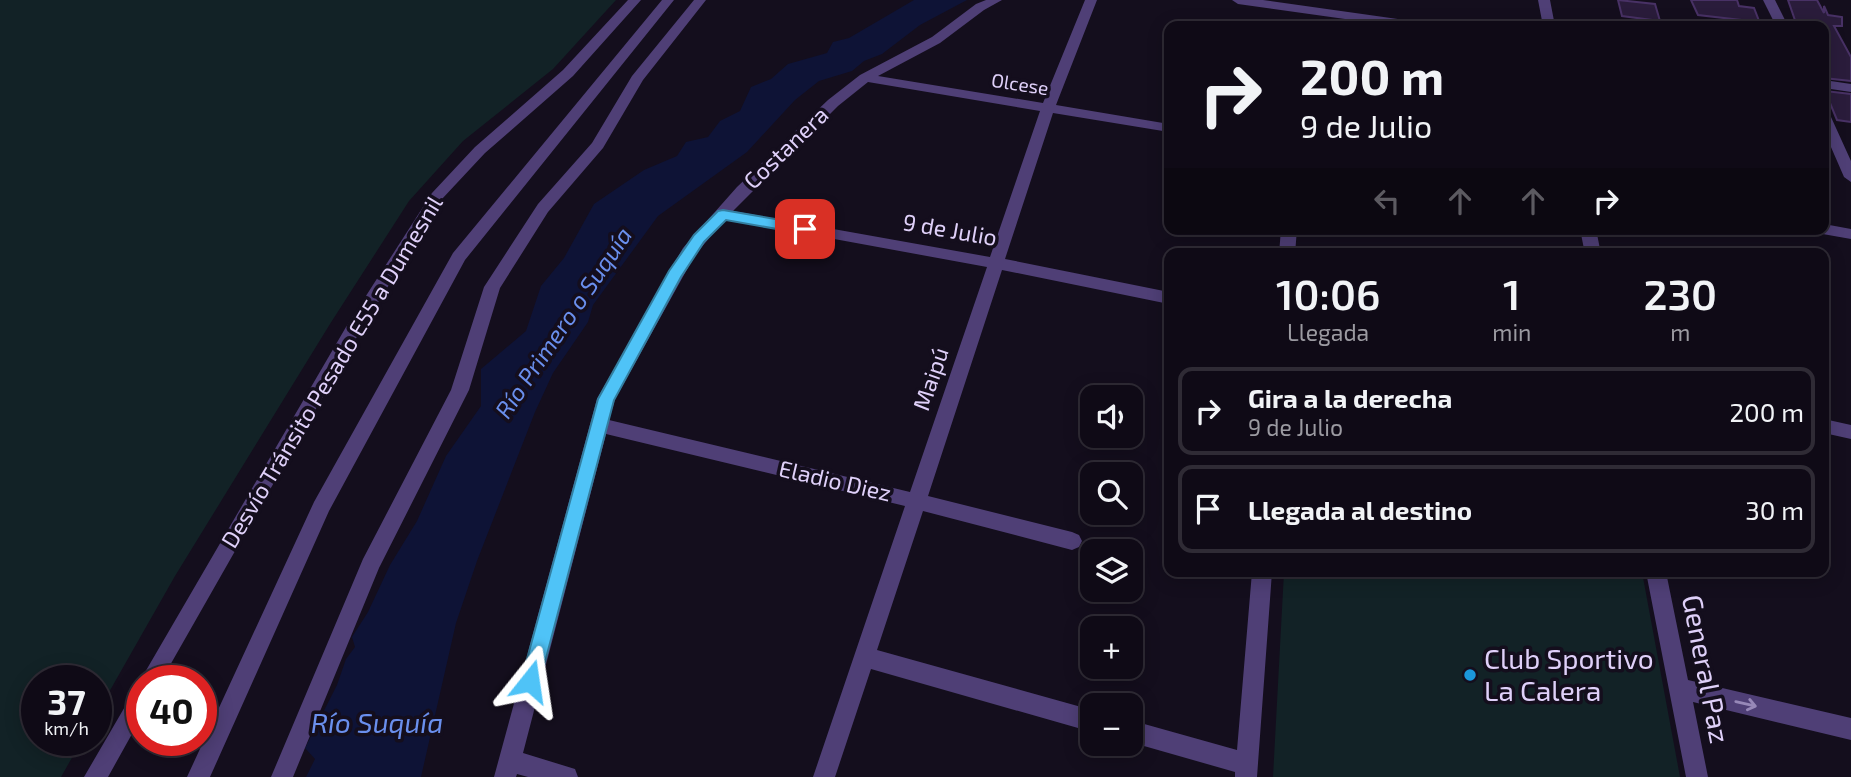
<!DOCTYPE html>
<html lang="es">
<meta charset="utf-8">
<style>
body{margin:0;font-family:"Exo 2",sans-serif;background:#18131f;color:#f1f3f6;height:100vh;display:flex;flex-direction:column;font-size:26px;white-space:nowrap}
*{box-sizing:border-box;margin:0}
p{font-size:23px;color:#9b9aa1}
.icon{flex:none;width:38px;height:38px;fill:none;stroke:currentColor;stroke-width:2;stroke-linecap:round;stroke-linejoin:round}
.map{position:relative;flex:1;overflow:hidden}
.side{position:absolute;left:1164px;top:248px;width:665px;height:329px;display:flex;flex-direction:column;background:#0f0a16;border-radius:14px;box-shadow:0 4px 18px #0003,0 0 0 2px #2f2b35}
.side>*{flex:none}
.top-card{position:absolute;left:1164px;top:21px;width:665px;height:214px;border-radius:14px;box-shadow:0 4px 18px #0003,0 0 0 2px #2f2b35;background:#0f0a16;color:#f1f3f6;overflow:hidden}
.tools{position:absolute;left:1080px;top:385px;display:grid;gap:14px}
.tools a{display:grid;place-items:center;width:63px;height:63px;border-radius:14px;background:#0f0a16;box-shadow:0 4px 18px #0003,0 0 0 2px #2f2b35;font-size:35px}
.speed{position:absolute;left:21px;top:665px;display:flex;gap:14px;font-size:35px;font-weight:700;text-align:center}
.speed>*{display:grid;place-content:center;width:91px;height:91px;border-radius:50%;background:#0f0a16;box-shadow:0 4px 18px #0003,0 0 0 2px #2f2b35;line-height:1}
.speed small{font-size:18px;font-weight:400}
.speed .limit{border:10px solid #d22;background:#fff;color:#111}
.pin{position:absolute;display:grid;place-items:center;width:60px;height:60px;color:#fff;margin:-30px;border-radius:14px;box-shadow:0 4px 10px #0006}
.me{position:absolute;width:77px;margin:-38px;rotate:15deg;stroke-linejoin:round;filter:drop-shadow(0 0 5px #0008)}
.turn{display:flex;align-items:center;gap:24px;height:147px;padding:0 21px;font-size:32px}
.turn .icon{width:91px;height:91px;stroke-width:2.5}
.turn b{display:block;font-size:49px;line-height:60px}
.lanes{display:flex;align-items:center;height:66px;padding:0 21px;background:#0003;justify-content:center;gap:35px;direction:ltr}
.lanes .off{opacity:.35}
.eta{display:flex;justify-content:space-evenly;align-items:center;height:119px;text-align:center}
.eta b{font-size:42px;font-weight:600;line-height:49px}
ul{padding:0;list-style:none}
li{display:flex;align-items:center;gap:21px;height:88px;margin:0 14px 10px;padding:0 7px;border:4px solid #2f2b35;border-radius:14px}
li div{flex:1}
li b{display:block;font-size:26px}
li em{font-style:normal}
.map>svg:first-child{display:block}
.green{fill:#122226}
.water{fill:#0e1336}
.building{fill:#2a1c3b;stroke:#483165;stroke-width:2}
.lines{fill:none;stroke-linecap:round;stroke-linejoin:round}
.minor{fill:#4f3f76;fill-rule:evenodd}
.oneway{stroke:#9788b8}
.route{fill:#4fc3f7;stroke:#337fa1;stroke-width:2}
.poi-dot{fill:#1b97da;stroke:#140e1d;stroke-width:2.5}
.labels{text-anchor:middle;stroke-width:7;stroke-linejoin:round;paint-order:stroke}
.far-street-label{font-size:19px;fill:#dfd0f9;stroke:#140e1d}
.street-label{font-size:23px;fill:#dfd0f9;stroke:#140e1d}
.water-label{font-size:24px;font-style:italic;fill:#6a8fed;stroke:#140e1d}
.near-poi-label{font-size:28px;fill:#dfd0f9;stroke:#140e1d;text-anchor:start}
.near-street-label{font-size:28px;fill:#dfd0f9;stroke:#140e1d}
.near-water-label{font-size:28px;font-style:italic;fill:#6a8fed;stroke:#140e1d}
</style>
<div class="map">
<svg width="1851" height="777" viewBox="0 0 1851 777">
<rect width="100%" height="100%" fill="#140e1d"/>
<path class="green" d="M0,0H616L553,69L463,141L409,201L330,324L175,576L96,715V681H37V740H82L61,777H0Z
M1284,572H1642L1680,777H1273Z"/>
<path class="water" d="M914,0H967L920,25L882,54L864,61L852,71L819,81L795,100L747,152L658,216L593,305L588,322L553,373L535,412L477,561L456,623L421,777H306L315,759L305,748L337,685L346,659L355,647L352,637L368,612L390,565L417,521L446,456L481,406V369L526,331L541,286L564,258L594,204L644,170L677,156L686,142L708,137L720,121L740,111L751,87L771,79L788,64L827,53L833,42L849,38Z"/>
<path class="building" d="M1618,0L1655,4L1660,21L1622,16Z
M1691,0H1737L1739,6L1754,8L1761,26H1743L1741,20L1698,15Z
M1788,0H1817L1824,13V6L1828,15L1842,17V26H1834L1851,57V81L1824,78V26H1797Z
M1825,91L1851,94V122L1837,120Z"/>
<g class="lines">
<path class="minor" d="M628,0H641L573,76L485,153L442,199L358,335L161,681H142V716L108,777H84L346,327L432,193L475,147L563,70Z
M662,0H674L465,260L329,511L210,777H187L314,502L453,253Z
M694,0H706L643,80L603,148L548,212L500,288L469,390L379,568L293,777H271L363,559L451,390L484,287L538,204L592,143L632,76Z
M986,0H1002L984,10L940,43L878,76L1043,103L1085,0H1097L1056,105L1169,124V132L1053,113L1005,259L1169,292V304L1002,270L928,496L1072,532L1079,535L1082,541L1079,547L1072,550L923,511L877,650L1092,710V732L871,669L835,777H813L905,506L606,434L523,753L575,769L578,777H528L517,774L516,777H494L597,399L683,248L737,187L828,100L860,75L932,37L976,4ZM868,82L1040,111L990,257L733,211L838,106ZM725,219L987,267L910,492L609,420L615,399L695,255Z
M1232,0H1263L1419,22L1425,26H1395L1238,4Z
M1538,0H1550L1555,26H1543Z
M1763,0H1775L1788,26H1776Z
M1824,80L1851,84V92L1824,88Z
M1824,113L1831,117L1851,161V182L1844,177L1824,131Z
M1824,224L1851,229V239L1817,233L1815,229H1824Z
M1281,229H1297L1295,254H1279Z
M1580,229H1596L1601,254H1585Z
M1824,419L1851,425V439L1824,433Z
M1252,572H1272L1257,777H1235V772L1130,742V720L1237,750Z
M1646,572H1666L1688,680L1851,718V740L1693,702L1708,777H1686Z"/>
</g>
<defs><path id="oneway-shaft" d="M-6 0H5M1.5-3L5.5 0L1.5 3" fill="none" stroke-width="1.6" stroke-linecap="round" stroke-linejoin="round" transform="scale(1.75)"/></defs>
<use class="oneway" href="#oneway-shaft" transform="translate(1746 704) rotate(13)"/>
<path class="route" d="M723,210L805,224L812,229L805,234L726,220L704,242L681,277L614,400L540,681L537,687L530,690L523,687L521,681L598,399L669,271L694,235L718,211Z"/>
<circle class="poi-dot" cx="1470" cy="675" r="7"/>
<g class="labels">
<g class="far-street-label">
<text transform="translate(1020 84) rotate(9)" y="7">Olcese</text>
</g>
<g class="street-label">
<text transform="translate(786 148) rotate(-44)" y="8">Costanera</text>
<text transform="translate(950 230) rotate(10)" y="8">9 de Julio</text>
<text transform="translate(332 372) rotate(-59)" y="8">Desvío Tránsito Pesado E55 a Dumesnil</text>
<text transform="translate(931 379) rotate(-71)" y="8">Maipú</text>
<text transform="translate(835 481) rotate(13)" y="8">Eladio Diez</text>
</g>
<g class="water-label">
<text transform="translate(564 323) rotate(-56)" y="8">Río Primero o Suquía</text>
</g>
<g class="near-poi-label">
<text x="1484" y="669">Club Sportivo<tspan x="1484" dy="32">La Calera</tspan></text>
</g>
<g class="near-street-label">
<text transform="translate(1706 669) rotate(79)" y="10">General Paz</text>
</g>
<g class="near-water-label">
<text x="377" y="733">Río Suquía</text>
</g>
</g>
</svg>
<div class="tools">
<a><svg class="icon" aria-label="sound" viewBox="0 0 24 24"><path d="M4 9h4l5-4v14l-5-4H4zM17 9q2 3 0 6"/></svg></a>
<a><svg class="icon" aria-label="search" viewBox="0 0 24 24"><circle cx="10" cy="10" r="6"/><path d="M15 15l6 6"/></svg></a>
<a><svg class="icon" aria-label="layers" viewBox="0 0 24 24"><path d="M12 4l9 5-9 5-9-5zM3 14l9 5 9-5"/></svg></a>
<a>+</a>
<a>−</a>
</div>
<div class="speed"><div>37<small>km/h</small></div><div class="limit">40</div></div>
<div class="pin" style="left:805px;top:229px;background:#d93025"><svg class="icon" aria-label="arrive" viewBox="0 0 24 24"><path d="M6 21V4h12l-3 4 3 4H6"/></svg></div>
<svg class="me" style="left:530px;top:681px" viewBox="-20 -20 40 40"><path d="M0-17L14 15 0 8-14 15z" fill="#4fc3f7" stroke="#fff" stroke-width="4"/></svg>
<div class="top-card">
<div class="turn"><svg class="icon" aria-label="right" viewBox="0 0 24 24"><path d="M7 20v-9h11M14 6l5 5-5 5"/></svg><div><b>200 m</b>9 de Julio</div></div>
<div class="lanes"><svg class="icon off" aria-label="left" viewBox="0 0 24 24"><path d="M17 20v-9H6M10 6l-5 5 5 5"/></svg><svg class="icon off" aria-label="ahead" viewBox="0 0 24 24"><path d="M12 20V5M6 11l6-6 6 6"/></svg><svg class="icon off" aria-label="ahead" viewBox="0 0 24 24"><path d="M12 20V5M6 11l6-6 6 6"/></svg><svg class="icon" aria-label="right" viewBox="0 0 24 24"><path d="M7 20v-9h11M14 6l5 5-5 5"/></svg></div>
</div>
<section class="side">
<div class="eta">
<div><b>10:06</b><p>Llegada</p></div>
<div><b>1</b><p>min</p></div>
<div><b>230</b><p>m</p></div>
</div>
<ul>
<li><svg class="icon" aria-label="right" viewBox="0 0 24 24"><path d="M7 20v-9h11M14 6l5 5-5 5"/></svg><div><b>Gira a la derecha</b><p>9 de Julio</p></div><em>200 m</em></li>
<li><svg class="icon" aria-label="arrive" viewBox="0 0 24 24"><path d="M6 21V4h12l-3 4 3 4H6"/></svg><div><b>Llegada al destino</b></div><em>30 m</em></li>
</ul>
</section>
</div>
